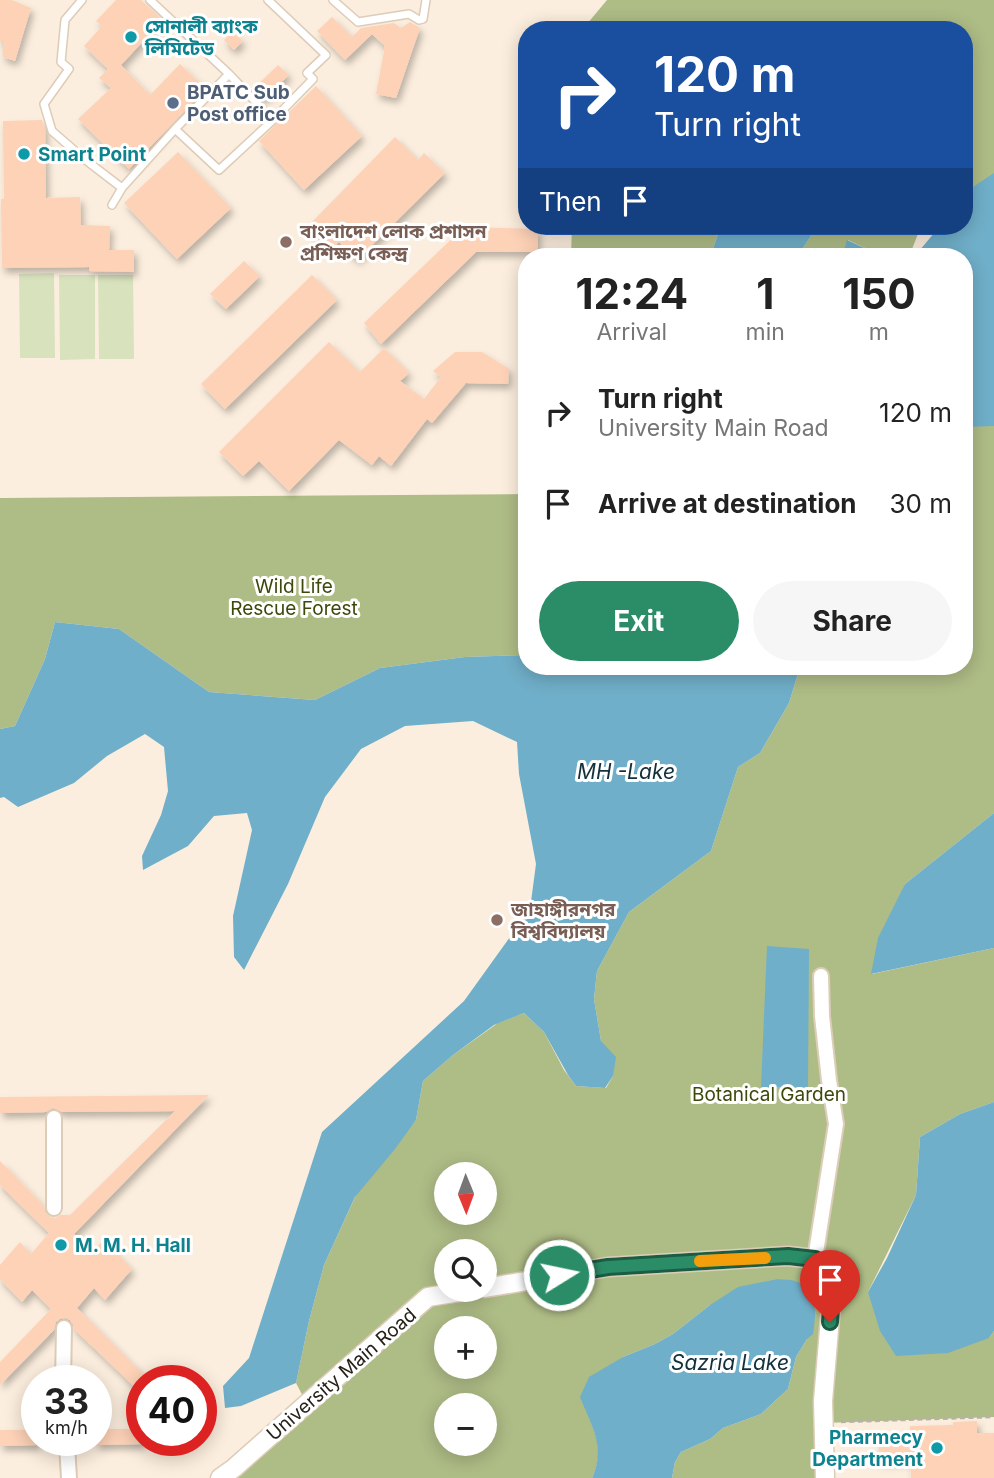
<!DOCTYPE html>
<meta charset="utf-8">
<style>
body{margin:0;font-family:Inter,"Noto Sans Bengali",sans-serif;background:#f6f6f6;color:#222;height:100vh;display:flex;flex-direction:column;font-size:26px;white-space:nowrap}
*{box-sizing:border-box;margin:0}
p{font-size:23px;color:#767676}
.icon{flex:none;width:38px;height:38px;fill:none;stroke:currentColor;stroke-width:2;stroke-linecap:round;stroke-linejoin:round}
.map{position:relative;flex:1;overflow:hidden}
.details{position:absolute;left:518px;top:248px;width:455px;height:427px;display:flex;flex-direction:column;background:#fff;border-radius:28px;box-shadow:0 4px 18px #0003}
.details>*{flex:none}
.guide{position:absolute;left:518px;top:21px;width:455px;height:214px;border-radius:28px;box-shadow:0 4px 18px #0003;background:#1a4fa0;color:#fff;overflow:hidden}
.needle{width:46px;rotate:179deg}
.buttons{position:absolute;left:434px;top:1162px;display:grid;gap:14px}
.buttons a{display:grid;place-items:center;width:63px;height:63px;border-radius:50%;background:#fff;box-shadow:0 4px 18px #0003;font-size:35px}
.speed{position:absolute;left:21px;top:1365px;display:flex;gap:14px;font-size:35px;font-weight:700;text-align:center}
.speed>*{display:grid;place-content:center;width:91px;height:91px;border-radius:50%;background:#fff;box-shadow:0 4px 18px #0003;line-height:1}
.speed small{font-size:18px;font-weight:400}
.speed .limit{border:10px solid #d22;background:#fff;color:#111}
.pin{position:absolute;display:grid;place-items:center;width:60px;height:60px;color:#fff;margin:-72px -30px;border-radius:50% 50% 50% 0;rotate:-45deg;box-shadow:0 0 7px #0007}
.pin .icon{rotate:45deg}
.me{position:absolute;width:77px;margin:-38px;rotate:80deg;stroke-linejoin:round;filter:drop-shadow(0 0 5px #0008)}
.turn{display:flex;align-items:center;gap:24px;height:147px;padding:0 21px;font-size:32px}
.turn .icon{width:91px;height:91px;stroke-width:2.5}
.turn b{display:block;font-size:49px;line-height:60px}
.then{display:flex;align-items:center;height:66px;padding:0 21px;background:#0003;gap:14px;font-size:26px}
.eta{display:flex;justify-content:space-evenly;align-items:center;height:119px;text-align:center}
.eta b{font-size:42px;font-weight:700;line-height:49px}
.action{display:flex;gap:14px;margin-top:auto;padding:14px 21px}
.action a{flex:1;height:80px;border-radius:42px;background:#2a8d67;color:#fff;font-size:28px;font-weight:700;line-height:80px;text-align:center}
.action a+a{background:#f6f6f6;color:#222}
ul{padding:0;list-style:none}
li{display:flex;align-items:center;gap:21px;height:91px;padding:0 21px}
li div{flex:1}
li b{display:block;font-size:26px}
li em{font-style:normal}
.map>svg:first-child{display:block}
.built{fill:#fceede;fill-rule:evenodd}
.green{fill:#d8e2bd}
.forest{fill:#aebc86;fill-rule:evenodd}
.water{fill:#70afc9}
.building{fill:#fdd2b7;filter:url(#shadow)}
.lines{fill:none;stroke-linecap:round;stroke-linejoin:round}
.service-casing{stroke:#ddccb7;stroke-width:10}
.minor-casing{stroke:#ddccb7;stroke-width:18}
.tertiary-casing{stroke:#ddccb7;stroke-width:21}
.path{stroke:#b7b1a8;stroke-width:2.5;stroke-dasharray:5 3.5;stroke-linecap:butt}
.service{stroke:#fff;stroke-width:7}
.minor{stroke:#fff;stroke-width:14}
.tertiary{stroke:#fff;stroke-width:18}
.route-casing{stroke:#1b5c43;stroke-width:18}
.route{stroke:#2a8d67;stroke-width:12}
.slow{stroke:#f59e0b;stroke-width:12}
.culture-dot{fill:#0f9aa8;stroke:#fff;stroke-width:2.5}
.service-dot{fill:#5c6f8a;stroke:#fff;stroke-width:2.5}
.education-dot{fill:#8d6e63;stroke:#fff;stroke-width:2.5}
.labels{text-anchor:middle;stroke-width:6;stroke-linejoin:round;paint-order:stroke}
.culture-label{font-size:19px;font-weight:bold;fill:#0d838f;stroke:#fff;text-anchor:start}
.service-label{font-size:19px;font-weight:bold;fill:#4e5e75;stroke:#fff;text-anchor:start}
.education-label{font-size:19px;font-weight:bold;fill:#785e54;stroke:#fff;text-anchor:start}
.park-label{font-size:19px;fill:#3d490a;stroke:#fff}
.street-label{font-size:19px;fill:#272119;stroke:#fff}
.water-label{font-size:21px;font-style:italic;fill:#12313d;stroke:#fff}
</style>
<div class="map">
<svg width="994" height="1478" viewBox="0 0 994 1478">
<defs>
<filter id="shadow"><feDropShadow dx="3" dy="5" stdDeviation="3.5" flood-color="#0004"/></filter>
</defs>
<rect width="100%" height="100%" fill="#fff8ef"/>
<path class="built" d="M0,0H994V1478H0ZM527,30H964V226H527ZM527,257H964V667H527ZM446,1174H485V1213H446ZM446,1251H485V1290H446ZM446,1328H485V1367H446ZM37,1381H96V1440H37ZM142,1381H201V1440H142ZM446,1405H485V1444H446Z"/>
<path class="green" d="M54,273L55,358H20L19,274Z
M59,275H95V359L60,360Z
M98,275H133L134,359H99Z"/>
<path class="forest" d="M607,0H994V183L964,206V30H582Z
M572,226H721L710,257H571Z
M808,226H921L909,257H884L848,240L842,257H797L811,236Z
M994,423V813L905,884L872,974L994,948V1102L960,1114L920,1137L916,1195L868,1292L989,1338L994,1331V1417L824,1423L825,1478H672L675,1462L681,1452L710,1439L723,1428L761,1414L788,1389L796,1357L807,1339L710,1305L673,1334L655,1344L623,1357L591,1422C599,1444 602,1456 592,1478H220L307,1404L296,1383L309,1321L324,1265L357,1193L416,1120L423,1081L453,1055L498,1023L524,1013L544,1032L564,1070L576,1086L606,1088L613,1076L601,1041L594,999L597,971L629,912L711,851L738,767L760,753L789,703L800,667H964V425ZM446,1174H485V1213H446ZM446,1251H485V1290H446ZM446,1328H485V1367H446ZM446,1405H485V1444H446Z
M527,494V655L465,657L380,668L315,700L209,692L119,629L55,622L45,659L15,726L0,729V498Z"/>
<path class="water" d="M994,173V426L964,427V257H914L940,226H964C964,189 964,193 994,173Z
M721,226H808L811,236L797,257H710Z
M847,240L884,257H842Z
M55,622L119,629L209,692L315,700L380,668L465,657L527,655V667H800L789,703L760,753L738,767L711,851L629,912L597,971L594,999L601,1041L616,1057L613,1076L605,1088L576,1086L568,1075L544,1032L524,1013L494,1025L453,1055L423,1081L416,1120L395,1149L355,1197L324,1265L309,1321L296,1383L241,1406L225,1408L223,1386L249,1358L322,1132L464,1001L530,909L536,864L519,774L517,742L473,721L405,726L361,749L325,797L288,884L244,970L234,957L233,916L252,830L247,813L214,816L188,846L143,870L142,856L161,815L168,791L164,747L145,734L107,756L74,783L18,807L4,797L0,798V729L15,726L45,659Z
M994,813V948L871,974L878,938L905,884Z
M767,946L809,949L808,1087H761Z
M994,1102V1331L989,1338L948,1353L896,1356L880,1331L868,1292L887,1258L916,1195L920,1137L960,1114Z
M778,1279C783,1280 790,1279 795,1281C819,1288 816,1315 813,1334L807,1339L796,1357L788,1389L761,1414L723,1428L710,1439L681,1452L675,1462L672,1478H592C606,1447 592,1427 580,1397L589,1377L623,1357L655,1344L673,1334L710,1305L738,1287Z"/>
<path class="building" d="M0,0H12L31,8L15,61L3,57V41H0Z
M116,0H141L163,20L121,65L150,95L180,64L206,89L129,169L78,119L111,88L99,78L108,69L84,46L102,26L96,21Z
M332,17L352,37L361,28L394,23L401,28L410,22L420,28L396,98L376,94L385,46L372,34L345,60L317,31Z
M232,32L243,41L234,50L224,40Z
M278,65L289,75L262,100L252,90Z
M316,86L362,136L304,190L259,141Z
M42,120L45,128L46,198L80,197L81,225L110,226L109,250H134V272L89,271V267L2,268L1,199H4L3,121Z
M395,137L418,160L424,153L445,173L357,260L339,242L331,250L307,227Z
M178,152L231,208L177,259L124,203Z
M464,227L538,229V252H476L381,344L364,323Z
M244,261L260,276L226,309L210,294Z
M312,275L337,300L225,409L201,384Z
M329,342L360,372L384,348L409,373L400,381L424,399L441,377L433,371L455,352H482L509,369L508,384L466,383L432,423L427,419L391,466L379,456L372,465L339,440L289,491L259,461L243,476L219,452Z
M209,1095L74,1234L93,1252L103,1240L132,1269L105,1300L94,1288L77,1308L150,1381H142V1394L74,1329L73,1324L70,1320L65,1318L60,1319L56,1322L54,1330L0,1385V1362L51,1309L32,1290L22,1302L0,1279V1265L20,1242L31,1254L49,1233L0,1185V1161L44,1206L45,1212L49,1216L55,1218L60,1215H70L175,1111L62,1112L53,1108L46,1112L0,1113V1097Z
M977,1421V1433H994V1478H911L910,1460L879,1461V1436H910V1426L953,1425V1422Z
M96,1429H142V1444L96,1445Z
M0,1430H37V1445L0,1446Z"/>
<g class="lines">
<g class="service-casing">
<path id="service" d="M82,0L65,20L61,62L69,69L44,104L52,131L83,158L122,188L112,205
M150,0L229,74L273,120L219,170L175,129L229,74
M268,0L326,55L307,73L313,79L273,120
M333,0L358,22L409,14L419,20L423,19L426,0
M122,188L175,129"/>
</g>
<g class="minor-casing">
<path id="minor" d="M54,1118V1208
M815,1259L836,1124L829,1080L822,1016L821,976
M63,1381L64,1328
M67,1445L69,1478"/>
</g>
<g class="tertiary-casing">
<path id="tertiary" d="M485,1288L608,1267L788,1256L815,1259L832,1294L823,1401L825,1478
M220,1478L234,1468L428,1297L472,1290"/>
</g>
<path class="path" d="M841,1422L994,1417"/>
<use href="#service" class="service"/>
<use href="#minor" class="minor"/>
<use href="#tertiary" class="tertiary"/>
</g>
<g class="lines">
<g class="route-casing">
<path id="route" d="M559,1275L608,1267L788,1256L815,1259L832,1294L830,1322"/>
</g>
<use href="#route" class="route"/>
<path class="slow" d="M700,1261L765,1258"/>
</g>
<g class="culture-dot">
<circle cx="131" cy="37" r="7"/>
<circle cx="24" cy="154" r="7"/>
<circle cx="61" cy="1245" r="7"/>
<circle cx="937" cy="1448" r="7"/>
</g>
<circle class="service-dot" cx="173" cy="103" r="7"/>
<g class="education-dot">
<circle cx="286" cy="242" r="7"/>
<circle cx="497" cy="920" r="7"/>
</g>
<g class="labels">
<g class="culture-label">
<text x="145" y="33">সোনালী ব্যাংক<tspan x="145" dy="22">লিমিটেড</tspan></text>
<text x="38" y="161">Smart Point</text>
<text x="75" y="1252">M. M. H. Hall</text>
<text x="923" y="1444" text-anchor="end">Pharmecy<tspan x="923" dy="22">Department</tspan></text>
</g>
<g class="service-label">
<text x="187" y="99">BPATC Sub<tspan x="187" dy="22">Post office</tspan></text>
</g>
<g class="education-label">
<text x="300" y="238">বাংলাদেশ লোক প্রশাসন<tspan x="300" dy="22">প্রশিক্ষণ কেন্দ্র</tspan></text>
<text x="511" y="916">জাহাঙ্গীরনগর<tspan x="511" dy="22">বিশ্ববিদ্যালয়</tspan></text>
</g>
<g class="park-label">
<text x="294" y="593">Wild Life<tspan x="294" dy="22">Rescue Forest</tspan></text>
<text x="769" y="1101">Botanical Garden</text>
</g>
<g class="street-label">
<text transform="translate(341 1374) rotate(-41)" y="7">University Main Road</text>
</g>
<g class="water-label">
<text x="626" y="779">MH -Lake</text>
<text x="730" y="1370">Sazria Lake</text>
</g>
</g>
</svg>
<div class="buttons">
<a><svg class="needle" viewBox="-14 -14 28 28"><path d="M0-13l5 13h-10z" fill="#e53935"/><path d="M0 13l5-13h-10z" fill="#767676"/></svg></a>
<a><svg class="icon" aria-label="search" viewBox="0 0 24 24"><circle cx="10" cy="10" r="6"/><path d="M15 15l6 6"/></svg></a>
<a>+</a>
<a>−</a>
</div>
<div class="speed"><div>33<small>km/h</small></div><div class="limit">40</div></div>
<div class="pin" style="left:830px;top:1322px;background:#d93025"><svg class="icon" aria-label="arrive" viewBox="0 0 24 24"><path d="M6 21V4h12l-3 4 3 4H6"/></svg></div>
<svg class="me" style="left:559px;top:1275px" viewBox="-20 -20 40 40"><circle r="17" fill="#2a8d67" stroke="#fff" stroke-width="3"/><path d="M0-11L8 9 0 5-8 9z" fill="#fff"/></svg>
<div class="guide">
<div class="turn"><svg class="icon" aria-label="right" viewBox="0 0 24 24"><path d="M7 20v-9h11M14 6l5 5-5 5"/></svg><div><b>120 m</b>Turn right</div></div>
<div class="then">Then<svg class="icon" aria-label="arrive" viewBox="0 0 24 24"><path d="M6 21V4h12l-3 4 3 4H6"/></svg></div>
</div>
<section class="details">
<div class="eta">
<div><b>12:24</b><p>Arrival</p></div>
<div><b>1</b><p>min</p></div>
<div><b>150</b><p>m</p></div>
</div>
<ul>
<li><svg class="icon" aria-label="right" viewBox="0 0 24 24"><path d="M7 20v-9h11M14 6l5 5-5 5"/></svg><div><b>Turn right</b><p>University Main Road</p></div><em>120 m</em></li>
<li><svg class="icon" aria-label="arrive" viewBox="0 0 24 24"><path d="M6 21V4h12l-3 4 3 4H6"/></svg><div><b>Arrive at destination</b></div><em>30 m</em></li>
</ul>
<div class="action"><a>Exit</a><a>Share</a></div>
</section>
</div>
